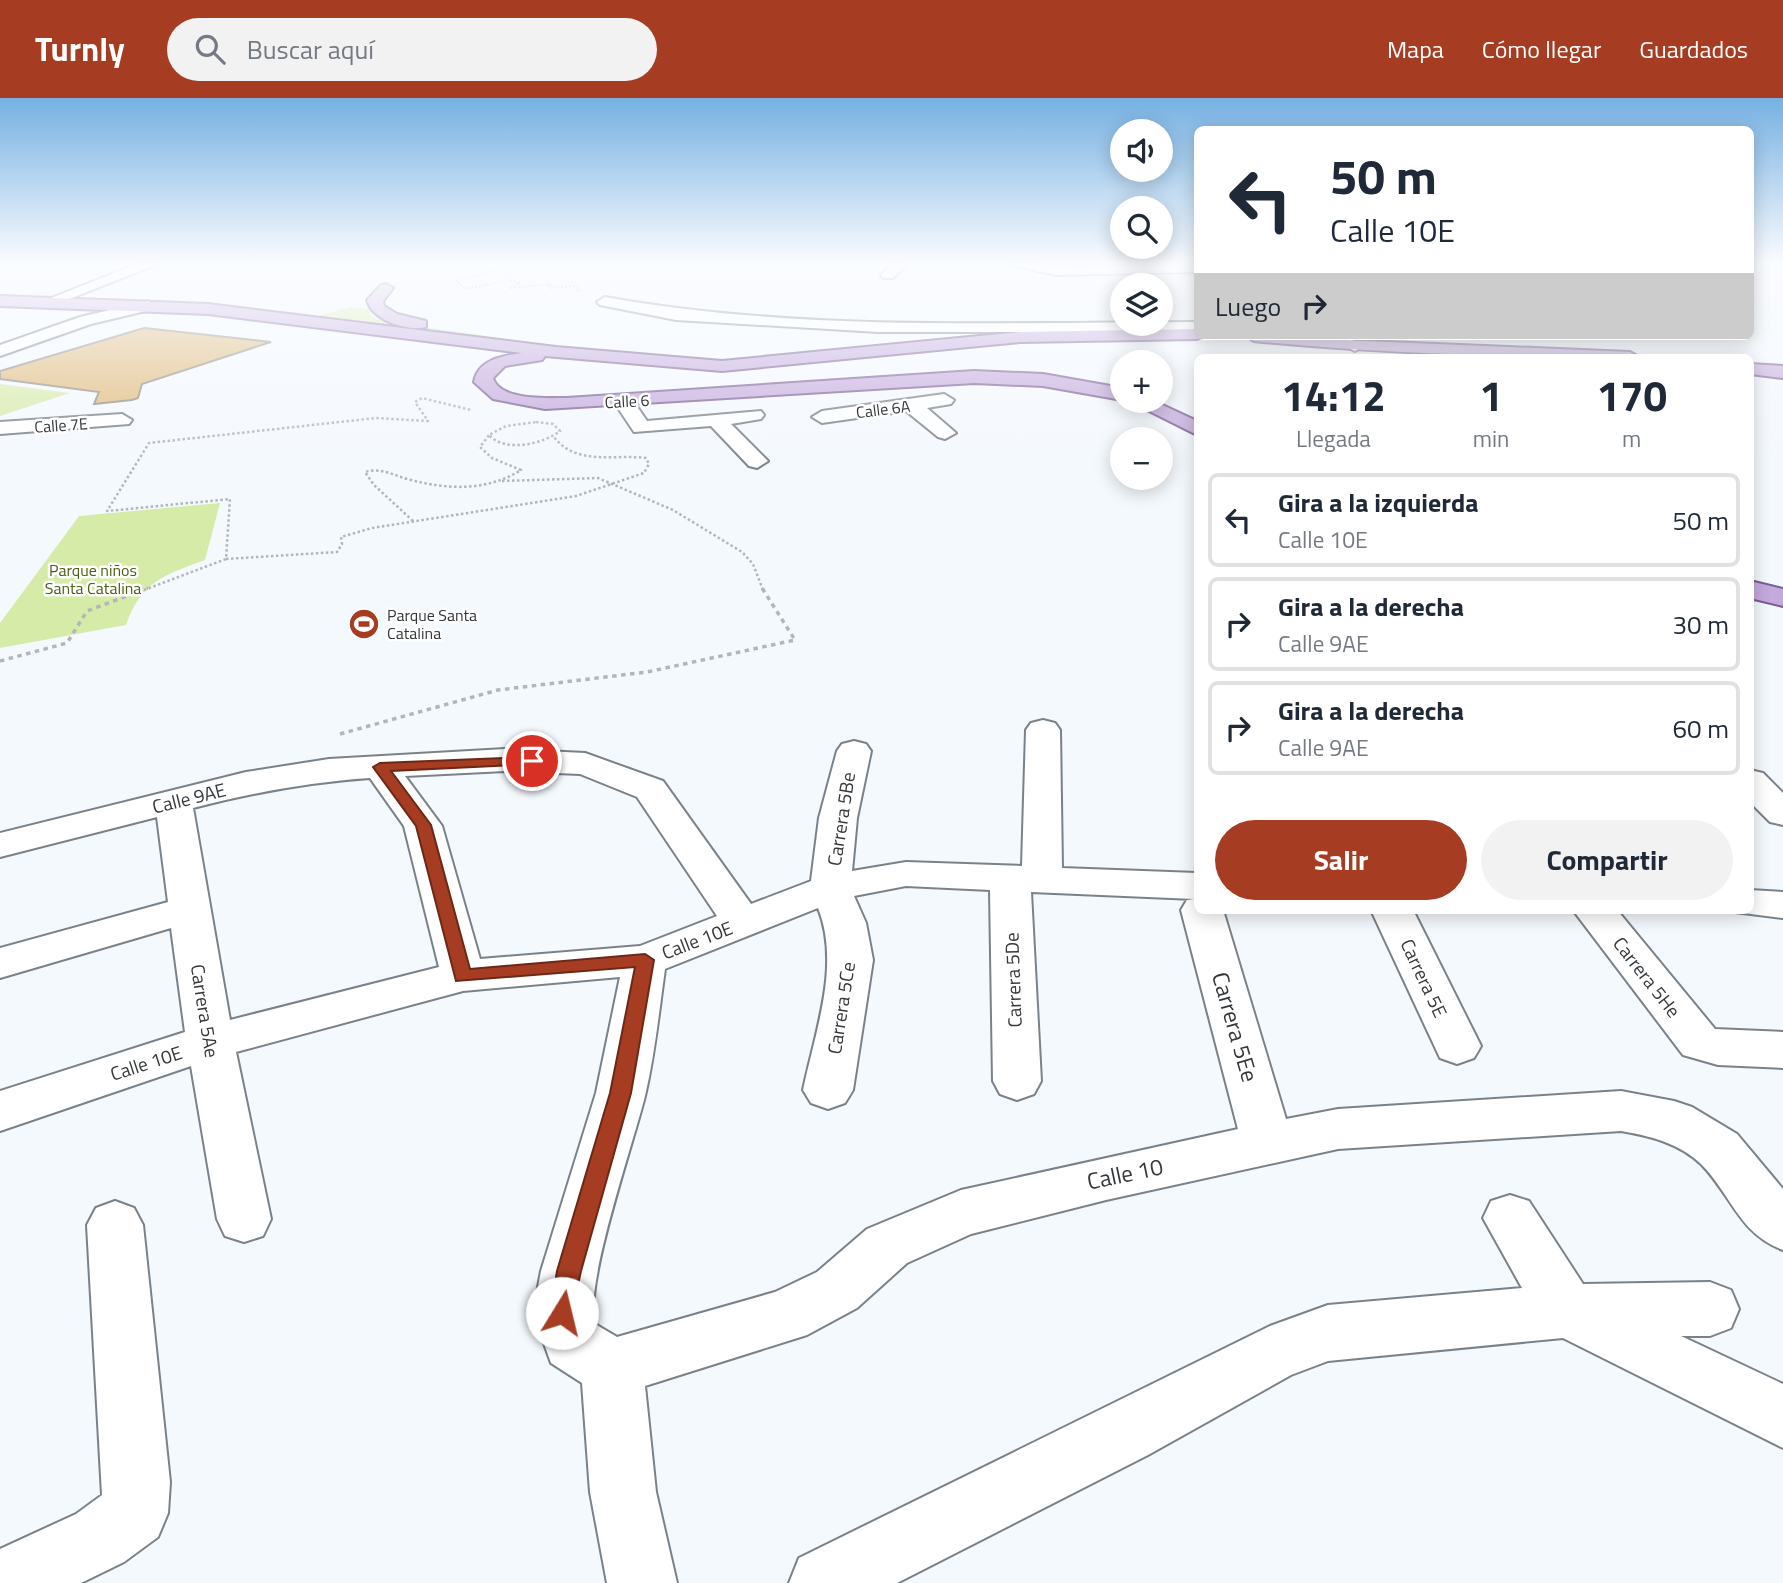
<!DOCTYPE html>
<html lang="es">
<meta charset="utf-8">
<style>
body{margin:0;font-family:"Titillium Web",sans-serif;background:#f2f2f3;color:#1f2937;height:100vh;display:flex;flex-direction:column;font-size:26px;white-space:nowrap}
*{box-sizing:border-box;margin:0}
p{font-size:23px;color:#747a83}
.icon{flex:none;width:38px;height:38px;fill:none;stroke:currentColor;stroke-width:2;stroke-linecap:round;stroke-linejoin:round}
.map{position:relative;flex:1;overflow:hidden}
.panel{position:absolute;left:1194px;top:256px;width:560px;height:560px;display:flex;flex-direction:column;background:#fff;border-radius:10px;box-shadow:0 4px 18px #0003}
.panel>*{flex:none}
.top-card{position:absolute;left:1194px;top:28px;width:560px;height:214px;border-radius:10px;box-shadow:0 4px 18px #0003;background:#fff;color:#1f2937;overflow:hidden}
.controls{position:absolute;left:1110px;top:21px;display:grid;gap:14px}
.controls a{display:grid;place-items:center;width:63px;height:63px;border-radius:50%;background:#fff;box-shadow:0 4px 18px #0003;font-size:35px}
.pin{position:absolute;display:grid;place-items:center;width:60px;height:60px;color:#fff;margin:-30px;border:4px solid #fff;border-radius:50%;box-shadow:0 2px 7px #0007}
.me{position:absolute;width:77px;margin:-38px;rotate:9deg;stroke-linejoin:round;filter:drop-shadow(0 0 5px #0008)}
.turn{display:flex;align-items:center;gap:24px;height:147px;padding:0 21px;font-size:32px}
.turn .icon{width:91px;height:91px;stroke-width:2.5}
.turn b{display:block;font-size:49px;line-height:60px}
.then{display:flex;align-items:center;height:66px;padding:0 21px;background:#0003;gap:14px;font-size:26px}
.eta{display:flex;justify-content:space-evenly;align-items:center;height:119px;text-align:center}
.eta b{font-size:42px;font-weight:700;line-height:49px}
.action{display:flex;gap:14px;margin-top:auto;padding:14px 21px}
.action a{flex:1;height:80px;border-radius:42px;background:#a63d22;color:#fff;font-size:28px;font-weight:700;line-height:80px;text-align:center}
.action a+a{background:#f2f2f3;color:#1f2937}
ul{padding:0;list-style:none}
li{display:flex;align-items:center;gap:21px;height:94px;margin:0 14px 10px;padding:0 7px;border:4px solid #e0e1e3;border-radius:10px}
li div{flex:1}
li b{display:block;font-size:26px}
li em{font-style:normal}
header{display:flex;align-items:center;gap:42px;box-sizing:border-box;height:98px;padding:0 35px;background:#a63d22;color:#fff}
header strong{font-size:33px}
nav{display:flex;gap:38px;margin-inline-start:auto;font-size:24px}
.search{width:490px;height:63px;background:#f2f2f3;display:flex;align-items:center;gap:18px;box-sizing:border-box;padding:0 24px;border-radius:38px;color:#747a83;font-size:26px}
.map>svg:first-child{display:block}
.green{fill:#d7eba9}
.building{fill:#e0b877;stroke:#908a81;stroke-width:2}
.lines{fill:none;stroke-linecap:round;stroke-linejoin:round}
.minor-casing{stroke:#7a8289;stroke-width:4}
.major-casing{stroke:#795c94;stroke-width:4}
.path-far2{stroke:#b2b6ba;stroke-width:2;stroke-dasharray:2 2;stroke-linecap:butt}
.path-far1{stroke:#b2b6ba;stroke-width:2.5;stroke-dasharray:2.5 2.5;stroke-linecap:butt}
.path{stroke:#b2b6ba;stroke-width:3.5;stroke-dasharray:4.5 4.5;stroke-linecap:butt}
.minor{fill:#fff;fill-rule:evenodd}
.major{fill:#c4a9dc;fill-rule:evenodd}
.route{fill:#a63d22;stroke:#6c2816;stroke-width:2}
.labels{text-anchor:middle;stroke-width:5;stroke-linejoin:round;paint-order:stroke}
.far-street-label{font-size:16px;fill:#35383b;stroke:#fff}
.far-park-label{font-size:16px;fill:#4e5f13;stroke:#fff}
.far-poi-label{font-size:16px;fill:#35383b;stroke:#fff;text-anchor:start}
.street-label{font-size:19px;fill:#35383b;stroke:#fff}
.near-street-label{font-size:23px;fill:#35383b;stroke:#fff}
</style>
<header>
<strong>Turnly</strong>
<div class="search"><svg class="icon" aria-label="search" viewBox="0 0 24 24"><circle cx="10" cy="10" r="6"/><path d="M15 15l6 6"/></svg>Buscar aquí</div>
<nav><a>Mapa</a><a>Cómo llegar</a><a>Guardados</a></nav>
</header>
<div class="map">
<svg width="1783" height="1485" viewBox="0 0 1783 1485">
<rect width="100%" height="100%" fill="#f4f9fe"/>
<path class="green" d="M350,209L371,211L370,218L382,223L529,244L517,248L308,221Z
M0,286L70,295L0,318Z
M220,405L205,462C164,477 141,484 126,527L0,550V525L79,418Z"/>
<path class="building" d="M144,230L271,244L142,286L138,300L132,302L94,306L99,294L0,281V273Z"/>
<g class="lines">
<g class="minor-casing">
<path id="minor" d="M137,166H158L54,207H44L41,204Z
M892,166H907L893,180H883L881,177Z
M1008,166L1080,169L1197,166V174L1056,177Z
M605,199C799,234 1006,224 1197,224V234H878L676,222L600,207L597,204Z
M148,203L156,208L154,211L91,226L0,258V247L80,219Z
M1321,238H1344L1364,248L1355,253Z
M944,296L954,302L951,306L927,310L956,335L945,341L938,339L906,313L822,325L812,319L822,313Z
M624,298L631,300L647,323L761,313L764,317L761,321L731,326L768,363L757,370L749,368L711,328L634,334L614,304Z
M122,316L132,322L129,326L0,336V324Z
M1043,622L1055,625L1060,632L1062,770L1197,775V812H1223L1286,1021L1338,1011L1621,993L1674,1003L1692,1009L1737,1036L1783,1091V1152C1739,1136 1731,1096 1701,1066C1679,1045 1650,1038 1621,1033L1338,1051L1106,1102L971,1136L907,1165L857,1210L807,1237L645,1288L656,1394L677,1485H607L590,1394L582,1285L551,1265L533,1215L541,1173L596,995L620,879L463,893L236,954L271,1121L263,1138L244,1144L225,1138L217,1121L191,968L0,1033V993L185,934L171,830L0,880V850L168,804L157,719L0,759V735L246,674L329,661L505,651L585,655L663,683L751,806L811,783L819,720L837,653L842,646L854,643L866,646L871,653L857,720L852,773L906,764L1022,768L1026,632L1031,625ZM505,673L580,676L637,699L717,818L640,848L480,861L442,728L405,678ZM370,680L404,728L439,869L230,922L193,710C251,695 310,684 370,680ZM906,788L990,792L993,983L1000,996L1017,1002L1034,996L1041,983L1031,794L1194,801L1187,802L1181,812L1238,1031L961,1092L867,1131L817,1174L775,1194L617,1239L595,1226C583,1190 634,1043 645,998C655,956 659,913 665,871L818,810C841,867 815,934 803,992L811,1005L828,1011L845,1005L853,992L873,862L866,825L854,798Z
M1750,672L1763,675L1783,695V727L1770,724L1750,704Z
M1750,792L1783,794V820L1735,814L1734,812H1750Z
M1371,812H1413L1481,948L1474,960L1457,966L1440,960Z
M1573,812H1617L1715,931L1783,934V970L1718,967L1683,957Z
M1510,1097L1529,1103L1583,1186L1710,1184L1731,1192L1739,1211L1731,1230L1710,1238H1681L1783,1286V1350L1563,1240L1328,1263L1291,1277L1148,1357L897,1485H789L799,1460L1270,1228L1328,1207L1522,1190L1483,1120L1491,1103Z
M115,1103L134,1110L143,1127L170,1384L168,1415L158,1439L124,1464L81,1485H0V1451L76,1416L102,1397L87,1127L96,1110Z"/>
</g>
<g class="major-casing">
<path id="major" d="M386,186L393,190L383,203L384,208L397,216L426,223V229C407,234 372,222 367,202L381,187Z
M0,198L208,206L556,249L722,263L1020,234L1197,231V238H1204L1197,241L1020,244L722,273L545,258L542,262L505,268L493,280C500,303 547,300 567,300L974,273L1043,276L1122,290V302L1043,288L974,285L545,311L493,301L474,284C478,261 503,258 522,255L208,216L0,208Z
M1246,238L1630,254L1639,259C1510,259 1382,256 1254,243Z
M1750,266L1783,268V280L1750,276Z
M1129,303H1154L1197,323V337Z
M1750,483L1783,491V508L1750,500Z"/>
</g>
<path class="path-far2" d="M502,166L498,171L456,183L466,191L509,182L520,185L511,190L549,186L552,187L548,188L550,190L576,188L578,193L582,192"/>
<path class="path-far1" d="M536,324L553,326L560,333C543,346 505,355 489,337L506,328Z
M502,383L598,380L673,412L742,454L753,466L763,492
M413,423L374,387L365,374C382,369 394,378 411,382C449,392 487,393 521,372L492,360L480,349L489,337
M226,461L337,454L342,446L341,439L372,430L576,398L644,375L649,366L646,360C614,356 576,368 554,339
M144,492L226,461L230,401L107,413L149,345L376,320L428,323L415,304L422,300L471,312"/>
<path class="path" d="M0,563L67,545L87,513L148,490
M340,636L498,592L647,574L795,542L762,490"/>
<use href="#minor" class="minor"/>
<use href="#major" class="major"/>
</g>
<linearGradient id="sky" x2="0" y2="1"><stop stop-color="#76b0e2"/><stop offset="0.44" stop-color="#fafcff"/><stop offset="1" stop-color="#fafcff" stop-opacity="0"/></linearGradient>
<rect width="1783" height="374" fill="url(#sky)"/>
<path class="route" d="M532,659L539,663L537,666L391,673L431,727L470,871L645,856L654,862L631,995L581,1173L570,1223L562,1226L553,1223L550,1215L557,1173L610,995L635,869L456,883L416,728L373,669L380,665Z"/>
<defs>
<g id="stadium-disc" transform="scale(1.575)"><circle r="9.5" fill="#a63d22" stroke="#fff"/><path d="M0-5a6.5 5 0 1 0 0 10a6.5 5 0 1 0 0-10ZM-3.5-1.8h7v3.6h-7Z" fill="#fff"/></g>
</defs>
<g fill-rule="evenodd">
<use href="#stadium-disc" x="364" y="526"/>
</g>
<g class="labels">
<g class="far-street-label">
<text transform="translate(627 303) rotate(-3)" y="6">Calle 6</text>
<text transform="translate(883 311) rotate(-7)" y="6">Calle 6A</text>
<text transform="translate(61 327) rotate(-4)" y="6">Calle 7E</text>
</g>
<g class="far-park-label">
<text x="93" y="478">Parque niños<tspan x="93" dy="18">Santa Catalina</tspan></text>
</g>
<g class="far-poi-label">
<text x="387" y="523">Parque Santa<tspan x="387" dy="18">Catalina</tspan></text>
</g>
<g class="street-label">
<text transform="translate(189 700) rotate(-14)" y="7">Calle 9AE</text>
<text transform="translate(841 721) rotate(-81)" y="7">Carrera 5Be</text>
<text transform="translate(697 842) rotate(-21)" y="7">Calle 10E</text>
<text transform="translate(1647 879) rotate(52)" y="7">Carrera 5He</text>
<text transform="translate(1424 880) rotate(65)" y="7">Carrera 5E</text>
<text transform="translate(1013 882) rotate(-92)" y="7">Carrera 5De</text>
<text transform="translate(841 910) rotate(-81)" y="7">Carrera 5Ce</text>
<text transform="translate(205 913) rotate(81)" y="7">Carrera 5Ae</text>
<text transform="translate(146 965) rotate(-18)" y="7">Calle 10E</text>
</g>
<g class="near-street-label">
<text transform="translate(1235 929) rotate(74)" y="8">Carrera 5Ee</text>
<text transform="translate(1125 1076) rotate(-12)" y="8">Calle 10</text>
</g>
</g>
</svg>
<div class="controls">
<a><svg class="icon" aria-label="sound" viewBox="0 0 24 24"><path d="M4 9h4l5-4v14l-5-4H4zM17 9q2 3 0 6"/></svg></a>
<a><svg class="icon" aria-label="search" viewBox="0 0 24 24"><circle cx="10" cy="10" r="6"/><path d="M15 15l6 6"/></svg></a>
<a><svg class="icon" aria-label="layers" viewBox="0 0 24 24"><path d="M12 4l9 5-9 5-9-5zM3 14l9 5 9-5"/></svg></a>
<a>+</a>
<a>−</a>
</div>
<div class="pin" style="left:532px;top:663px;background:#d93025"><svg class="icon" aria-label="arrive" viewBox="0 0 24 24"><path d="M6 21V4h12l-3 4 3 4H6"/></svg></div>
<svg class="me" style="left:562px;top:1215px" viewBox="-20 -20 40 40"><circle r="19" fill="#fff"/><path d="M0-13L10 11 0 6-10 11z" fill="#a63d22"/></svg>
<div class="top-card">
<div class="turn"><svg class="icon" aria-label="left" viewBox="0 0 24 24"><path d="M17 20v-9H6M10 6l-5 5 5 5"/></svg><div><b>50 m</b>Calle 10E</div></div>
<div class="then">Luego<svg class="icon" aria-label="right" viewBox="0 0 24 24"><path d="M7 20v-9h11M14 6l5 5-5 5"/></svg></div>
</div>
<section class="panel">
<div class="eta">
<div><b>14:12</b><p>Llegada</p></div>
<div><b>1</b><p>min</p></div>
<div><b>170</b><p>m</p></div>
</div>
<ul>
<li><svg class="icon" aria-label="left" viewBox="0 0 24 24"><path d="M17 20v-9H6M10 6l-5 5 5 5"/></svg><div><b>Gira a la izquierda</b><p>Calle 10E</p></div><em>50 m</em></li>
<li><svg class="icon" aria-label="right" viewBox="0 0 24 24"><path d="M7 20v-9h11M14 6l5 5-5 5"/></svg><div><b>Gira a la derecha</b><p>Calle 9AE</p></div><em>30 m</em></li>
<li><svg class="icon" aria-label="right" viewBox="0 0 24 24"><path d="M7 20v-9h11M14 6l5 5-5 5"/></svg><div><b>Gira a la derecha</b><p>Calle 9AE</p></div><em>60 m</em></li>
</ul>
<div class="action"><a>Salir</a><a>Compartir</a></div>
</section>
</div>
